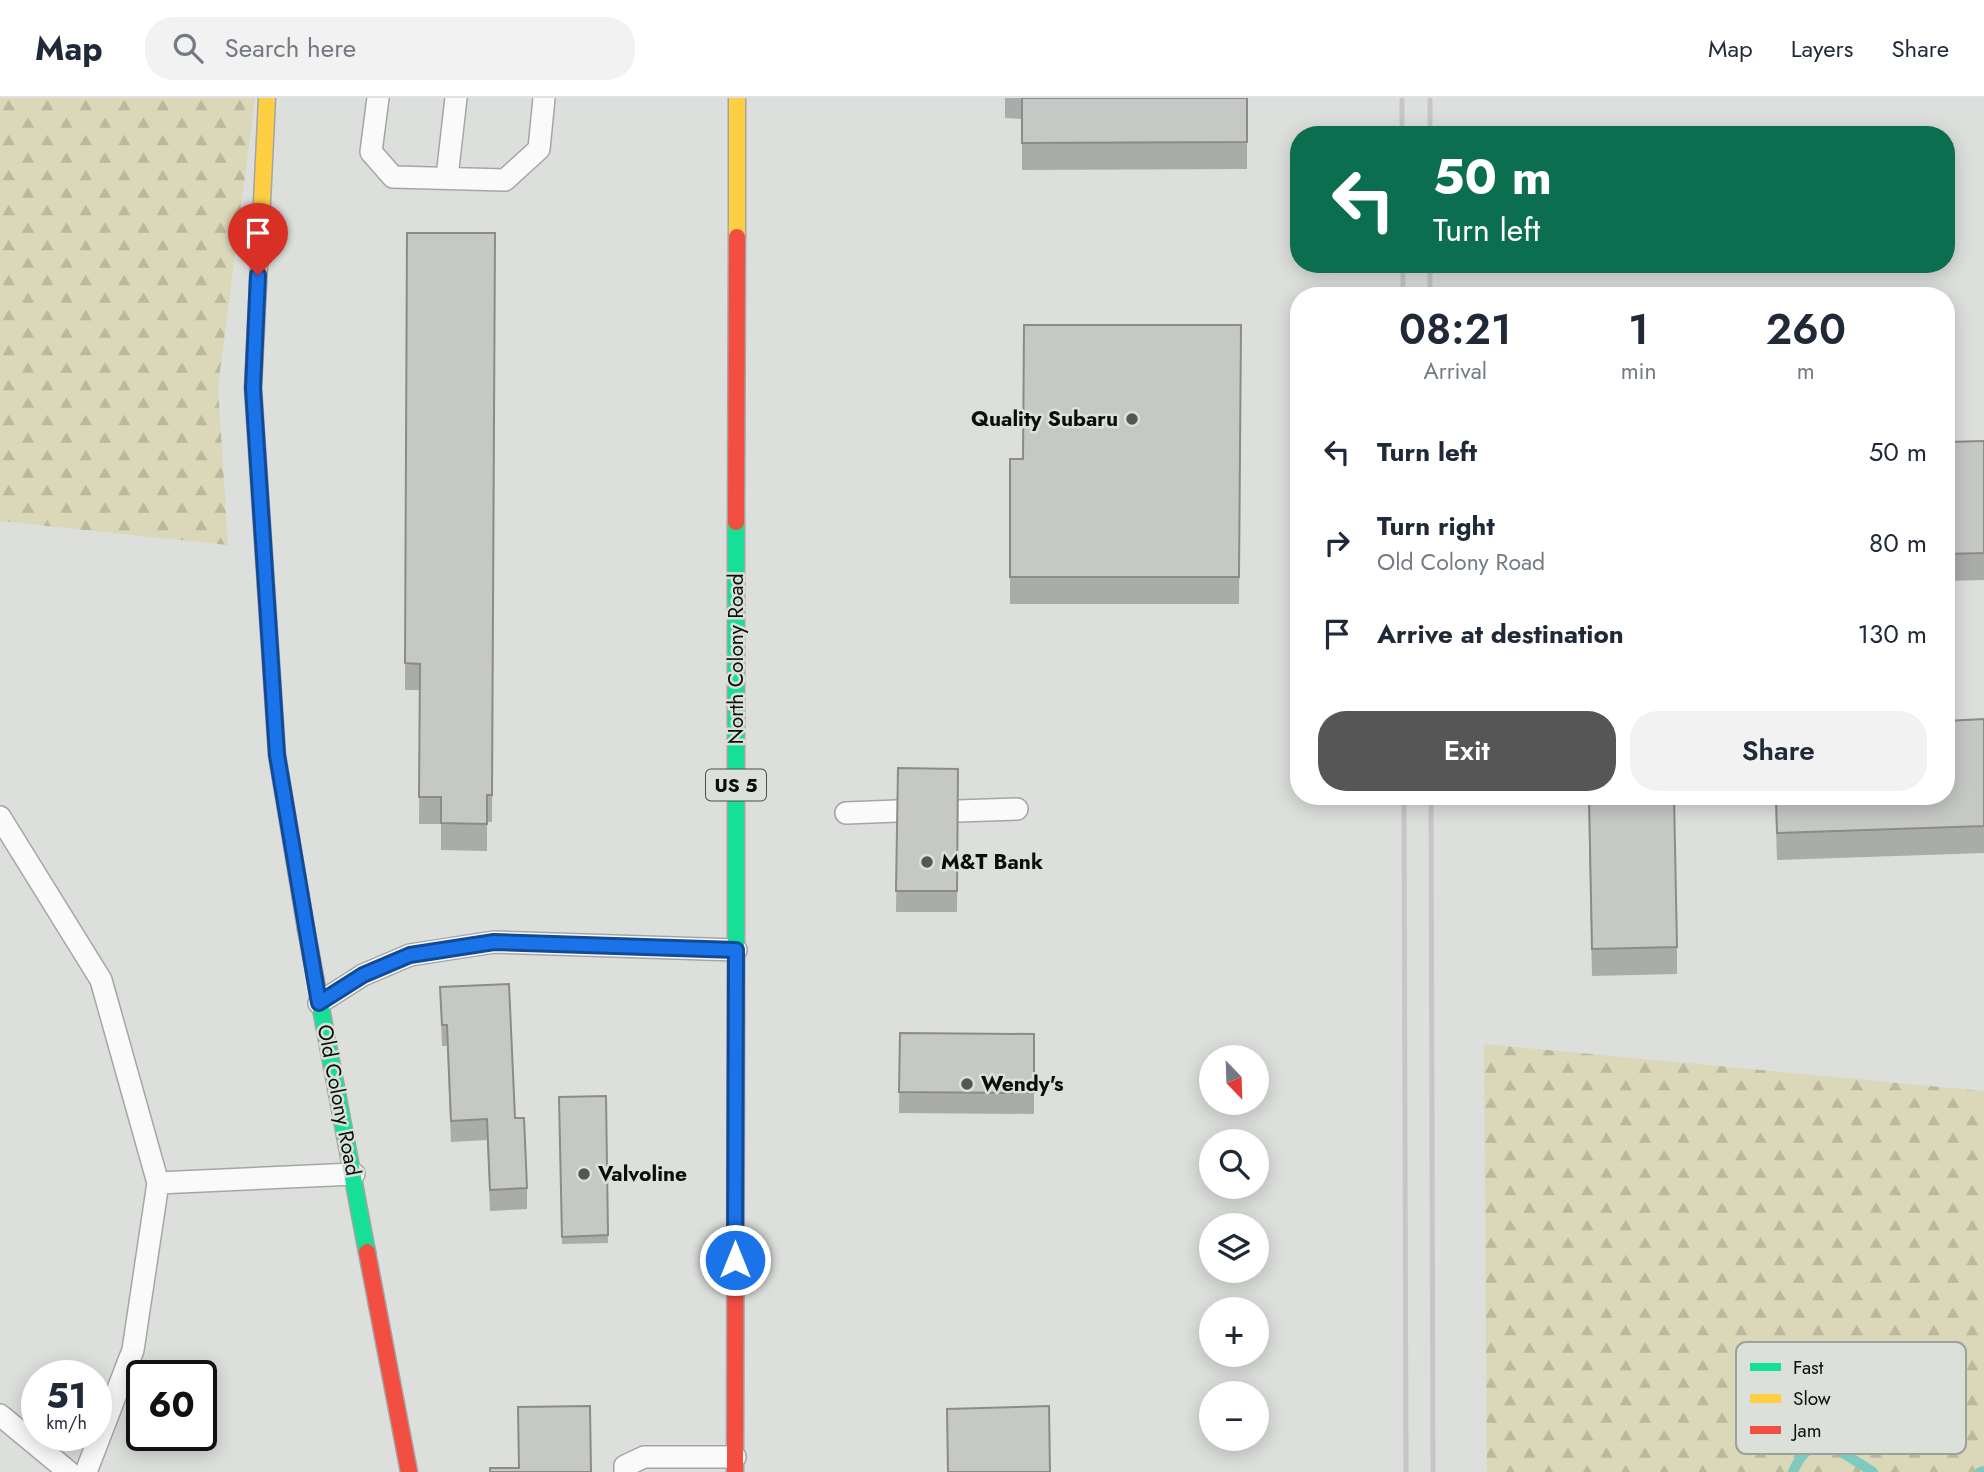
<!DOCTYPE html>
<meta charset="utf-8">
<style>
body{margin:0;font-family:Jost,sans-serif;background:#f2f2f3;color:#1f2937;height:100vh;display:flex;flex-direction:column;font-size:26px;white-space:nowrap}
*{box-sizing:border-box;margin:0}
p{font-size:23px;color:#747a83}
.icon{flex:none;width:38px;height:38px;fill:none;stroke:currentColor;stroke-width:2;stroke-linecap:round;stroke-linejoin:round}
.map{position:relative;flex:1;overflow:hidden}
.drawer{position:absolute;left:1290px;top:189px;width:665px;height:518px;display:flex;flex-direction:column;background:#fff;border-radius:28px;box-shadow:0 4px 18px #0003}
.drawer>*{flex:none}
.guide{position:absolute;left:1290px;top:28px;width:665px;height:147px;border-radius:28px;box-shadow:0 4px 18px #0003;background:#0b6e4f;color:#fff;overflow:hidden}
.needle{width:46px;rotate:157deg}
.buttons{position:absolute;left:1199px;top:947px;display:grid;gap:14px}
.buttons a{display:grid;place-items:center;width:70px;height:70px;border-radius:50%;background:#fff;box-shadow:0 4px 18px #0003;font-size:35px}
.speed{position:absolute;left:21px;top:1262px;display:flex;gap:14px;font-size:35px;font-weight:700;text-align:center}
.speed>*{display:grid;place-content:center;width:91px;height:91px;border-radius:50%;background:#fff;box-shadow:0 4px 18px #0003;line-height:1}
.speed small{font-size:18px;font-weight:400}
.speed .limit{border:4px solid #111;border-radius:10px;background:#fff;color:#111}
.pin{position:absolute;display:grid;place-items:center;width:60px;height:60px;color:#fff;margin:-72px -30px;border-radius:50% 50% 50% 0;rotate:-45deg;box-shadow:0 0 7px #0007}
.pin .icon{rotate:45deg}
.me{position:absolute;width:77px;margin:-38px;rotate:0deg;stroke-linejoin:round;filter:drop-shadow(0 0 5px #0008)}
.turn{display:flex;align-items:center;gap:24px;height:147px;padding:0 28px;font-size:32px}
.turn .icon{width:91px;height:91px;stroke-width:2.5}
.turn b{display:block;font-size:49px;line-height:60px}
.eta{display:flex;justify-content:space-evenly;align-items:center;height:119px;text-align:center}
.eta b{font-size:42px;font-weight:600;line-height:49px}
.action{display:flex;gap:14px;margin-top:auto;padding:14px 28px}
.action a{flex:1;height:80px;border-radius:28px;background:#555655;color:#fff;font-size:28px;font-weight:600;line-height:80px;text-align:center}
.action a+a{background:#f2f2f3;color:#1f2937}
ul{padding:0;list-style:none}
li{display:flex;align-items:center;gap:21px;height:91px;padding:0 28px}
li div{flex:1}
li b{display:block;font-size:26px}
li em{font-style:normal}
header{display:flex;align-items:center;gap:42px;box-sizing:border-box;height:98px;padding:0 35px;background:#fff;border-bottom:2px solid #e0e1e3}
header strong{font-size:33px}
nav{display:flex;gap:38px;margin-inline-start:auto;font-size:24px}
.search{width:490px;height:63px;background:#f2f2f3;display:flex;align-items:center;gap:18px;box-sizing:border-box;padding:0 24px;border-radius:28px;color:#747a83;font-size:26px}
.map>svg:first-child{display:block}
.forest{fill:url(#forest-firs)}
.lines{fill:none;stroke-linecap:round;stroke-linejoin:round}
.stream{stroke:#7fc9bf;stroke-width:10}
.lane-casing{stroke:#a4a6a4;stroke-width:24}
.fast-casing{stroke:#a4a6a4;stroke-width:19}
.slow-casing{stroke:#a4a6a4;stroke-width:19}
.jam-casing{stroke:#a4a6a4;stroke-width:19}
.lane{stroke:#fafafa;stroke-width:21}
.fast{stroke:#16e098;stroke-width:16}
.slow{stroke:#ffcf43;stroke-width:16}
.jam{stroke:#f24e42;stroke-width:16}
.rail{stroke:#c5c6c5;stroke-width:5}
.wall{fill:#aaaca9}
.building{fill:#c6c8c5;stroke:#8b8c8a;stroke-width:2}
.route-casing{stroke:#114b97;stroke-width:18}
.route{stroke:#1a73e8;stroke-width:12}
.poi-dot{fill:#555655;stroke:#dbe0db;stroke-width:2.5}
.labels{text-anchor:middle;stroke-width:5;stroke-linejoin:round;paint-order:stroke}
.shield{fill:#dbe0db;stroke:#4a4c4a;stroke-width:2}
.shield-label{font-size:19px;font-weight:bold;fill:#0c0d0c}
.poi-label{font-size:21px;font-weight:bold;fill:#0c0d0c;stroke:#dbe0db;text-anchor:start}
.street-label{font-size:21px;fill:#0c0d0c;stroke:#dbe0db}
.key{fill:#dbe0db;stroke:#9da19d;stroke-width:2}
.key-label{font-size:19px;fill:#0c0d0c}
</style>
<header>
<strong>Map</strong>
<div class="search"><svg class="icon" aria-label="search" viewBox="0 0 24 24"><circle cx="10" cy="10" r="6"/><path d="M15 15l6 6"/></svg>Search here</div>
<nav><a>Map</a><a>Layers</a><a>Share</a></nav>
</header>
<div class="map">
<svg width="1984" height="1374" viewBox="0 0 1984 1374">
<defs>
<pattern id="forest-firs" width="22" height="20" patternUnits="userSpaceOnUse" patternTransform="scale(1.75)"><rect width="22" height="20" fill="#dad8b8"/><path d="M5 1l3.5 6h-7zM16 11l3.5 6h-7z" fill="#bab89d"/></pattern>
</defs>
<rect width="100%" height="100%" fill="#dcdfdc"/>
<path class="forest" d="M0,0H255L218,289L228,447L0,423Z
M1484,946L1984,993V1374H1487Z"/>
<g class="lines">
<path class="stream" d="M1793,1374C1813,1325 1844,1357 1873,1374
M1980,1374L1984,1373"/>
<g class="lane-casing">
<path id="lane" d="M378,0L371,54L393,79L505,82L539,51L544,0
M447,79L456,0
M958,713L1017,711
M846,715L897,713
M0,719L101,882L158,1085
M319,905L363,877L410,857L494,844L736,852
M0,1317L69,1374
M86,1374L133,1252L158,1085L354,1076
M625,1374V1368L644,1359H735"/>
</g>
<g class="fast-casing">
<path id="fast" d="M306,831L367,1154
M736,925V424"/>
</g>
<g class="slow-casing">
<path id="slow" d="M737,139V0
M266,489L253,290L267,0"/>
</g>
<g class="jam-casing">
<path id="jam" d="M736,424L737,139
M266,489L277,657L306,831
M367,1154L409,1374
M735,1374L736,925"/>
</g>
<use href="#lane" class="lane"/>
<use href="#fast" class="fast"/>
<use href="#slow" class="slow"/>
<use href="#jam" class="jam"/>
<path class="rail" d="M1402,0V37
M1430,0V37
M1403,166V198
M1430,166V198
M1404,698L1406,1374
M1431,698L1433,1374"/>
</g>
<path class="wall" d="M1005,0H1247V71L1022,72V21L1005,20Z
M407,135H495L492,724H487V753L441,752V726H419L420,592H405Z
M1241,227L1239,506H1010V361H1023Z
M1984,343V482L1946,483V344Z
M1984,621V755L1777,762L1775,698H1946Z
M898,670L958,671L957,814H896Z
M1588,698L1677,849V876L1592,878Z
M440,889L515,1020L527,1090V1111L490,1113L487,1042L451,1044L447,948H442Z
M900,935L1034,936V1016L899,1015Z
M606,998L608,1145L562,1146L559,999Z"/>
<path class="building" d="M1022,0H1247V44L1022,45Z
M407,135H495L492,697H487V726L441,725V699H419L420,566L405,565Z
M1024,227H1241L1239,479H1010V361H1023Z
M1984,343V455L1946,456V344Z
M1984,621V728L1777,735L1776,698H1946V623Z
M898,670L958,671L957,793H896Z
M1589,698H1674L1677,849L1592,851Z
M509,886L515,1020H524L527,1090L490,1092L487,1021L451,1023L447,927H442L440,889Z
M900,935L1034,936V995L899,994Z
M606,998L608,1137L562,1139L559,999Z
M590,1308L591,1374H490V1370H519L518,1309Z
M1049,1308L1050,1374H948L947,1311Z"/>
<g class="lines">
<g class="route-casing">
<path id="route" d="M258,177L253,290L277,657L319,905L363,877L410,857L494,844L736,852L735,1162"/>
</g>
<use href="#route" class="route"/>
</g>
<g class="poi-dot">
<circle cx="1132" cy="321" r="7"/>
<circle cx="927" cy="764" r="7"/>
<circle cx="967" cy="986" r="7"/>
<circle cx="584" cy="1076" r="7"/>
</g>
<g class="labels">
<rect class="shield" x="706" y="671.5" width="60" height="31" rx="5"/>
<g class="shield-label">
<text x="736" y="694">US 5</text>
</g>
<g class="poi-label">
<text x="1118" y="328" text-anchor="end">Quality Subaru</text>
<text x="941" y="771">M&amp;T Bank</text>
<text x="981" y="993">Wendy's</text>
<text x="598" y="1083">Valvoline</text>
</g>
<g class="street-label">
<text transform="translate(736 561) rotate(-90)" y="7">North Colony Road</text>
<text transform="translate(339 1002) rotate(79)" y="7">Old Colony Road</text>
</g>
</g>
<rect x="1736" y="1244" width="230" height="112" rx="10" class="key"/>
<rect x="1750" y="1265" width="31" height="8" fill="#16e098"/>
<rect x="1750" y="1296" width="31" height="9" fill="#ffcf43"/>
<rect x="1750" y="1328" width="31" height="8" fill="#f24e42"/>
<g class="key-label">
<text x="1793" y="1276">Fast</text>
<text x="1793" y="1307">Slow</text>
<text x="1793" y="1339">Jam</text>
</g>
</svg>
<div class="buttons">
<a><svg class="needle" viewBox="-14 -14 28 28"><path d="M0-13l5 13h-10z" fill="#e53935"/><path d="M0 13l5-13h-10z" fill="#747a83"/></svg></a>
<a><svg class="icon" aria-label="search" viewBox="0 0 24 24"><circle cx="10" cy="10" r="6"/><path d="M15 15l6 6"/></svg></a>
<a><svg class="icon" aria-label="layers" viewBox="0 0 24 24"><path d="M12 4l9 5-9 5-9-5zM3 14l9 5 9-5"/></svg></a>
<a>+</a>
<a>−</a>
</div>
<div class="speed"><div>51<small>km/h</small></div><div class="limit">60</div></div>
<div class="pin" style="left:258px;top:177px;background:#d93025"><svg class="icon" aria-label="arrive" viewBox="0 0 24 24"><path d="M6 21V4h12l-3 4 3 4H6"/></svg></div>
<svg class="me" style="left:735px;top:1162px" viewBox="-20 -20 40 40"><circle r="17" fill="#1a73e8" stroke="#fff" stroke-width="3"/><path d="M0-11L8 9 0 5-8 9z" fill="#fff"/></svg>
<div class="guide">
<div class="turn"><svg class="icon" aria-label="left" viewBox="0 0 24 24"><path d="M17 20v-9H6M10 6l-5 5 5 5"/></svg><div><b>50 m</b>Turn left</div></div>
</div>
<section class="drawer">
<div class="eta">
<div><b>08:21</b><p>Arrival</p></div>
<div><b>1</b><p>min</p></div>
<div><b>260</b><p>m</p></div>
</div>
<ul>
<li><svg class="icon" aria-label="left" viewBox="0 0 24 24"><path d="M17 20v-9H6M10 6l-5 5 5 5"/></svg><div><b>Turn left</b></div><em>50 m</em></li>
<li><svg class="icon" aria-label="right" viewBox="0 0 24 24"><path d="M7 20v-9h11M14 6l5 5-5 5"/></svg><div><b>Turn right</b><p>Old Colony Road</p></div><em>80 m</em></li>
<li><svg class="icon" aria-label="arrive" viewBox="0 0 24 24"><path d="M6 21V4h12l-3 4 3 4H6"/></svg><div><b>Arrive at destination</b></div><em>130 m</em></li>
</ul>
<div class="action"><a>Exit</a><a>Share</a></div>
</section>
</div>
